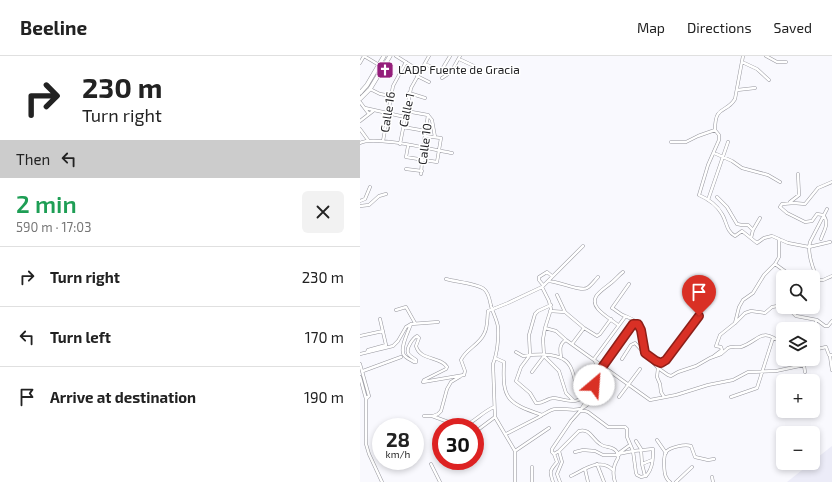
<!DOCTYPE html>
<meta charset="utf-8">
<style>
body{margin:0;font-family:"Exo 2",sans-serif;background:#f2f2f2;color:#222;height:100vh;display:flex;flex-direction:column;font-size:15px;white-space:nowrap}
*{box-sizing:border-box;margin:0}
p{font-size:13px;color:#767676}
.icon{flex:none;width:22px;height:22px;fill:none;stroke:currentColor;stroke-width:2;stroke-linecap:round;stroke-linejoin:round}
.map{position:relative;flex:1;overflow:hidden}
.sheet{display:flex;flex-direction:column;background:#fff;width:360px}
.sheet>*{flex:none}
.guide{background:#fff;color:#222;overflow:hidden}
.buttons{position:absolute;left:416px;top:214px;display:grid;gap:8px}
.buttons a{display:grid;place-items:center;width:44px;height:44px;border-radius:6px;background:#fff;box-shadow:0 2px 6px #0003;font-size:20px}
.speed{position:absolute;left:12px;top:362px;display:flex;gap:8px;font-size:20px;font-weight:700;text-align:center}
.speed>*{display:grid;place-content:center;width:52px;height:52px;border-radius:50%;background:#fff;box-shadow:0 2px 6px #0003;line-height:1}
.speed small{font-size:10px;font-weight:400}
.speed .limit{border:6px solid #d22;background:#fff;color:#111}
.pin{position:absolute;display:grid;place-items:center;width:34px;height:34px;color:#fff;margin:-41px -17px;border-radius:50% 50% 50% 0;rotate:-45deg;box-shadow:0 0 4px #0007}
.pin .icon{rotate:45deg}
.me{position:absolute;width:44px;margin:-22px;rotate:27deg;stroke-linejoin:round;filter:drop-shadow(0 0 3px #0008)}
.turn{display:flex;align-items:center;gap:14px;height:84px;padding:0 16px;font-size:18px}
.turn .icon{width:52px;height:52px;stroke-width:2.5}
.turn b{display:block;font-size:28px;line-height:34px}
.then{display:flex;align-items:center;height:38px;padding:0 16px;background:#0003;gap:8px;font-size:15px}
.round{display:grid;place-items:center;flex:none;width:42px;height:42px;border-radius:6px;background:#f2f2f2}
.overview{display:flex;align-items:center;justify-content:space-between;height:68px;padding:0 16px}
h1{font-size:24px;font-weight:600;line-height:30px;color:#1e9e55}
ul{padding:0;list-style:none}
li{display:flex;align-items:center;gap:12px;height:60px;padding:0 16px;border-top:1px solid #e0e0e0}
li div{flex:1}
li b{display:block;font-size:15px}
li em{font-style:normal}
header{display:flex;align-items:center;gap:24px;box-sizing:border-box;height:56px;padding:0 20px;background:#fff;border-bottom:1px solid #e0e0e0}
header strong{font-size:19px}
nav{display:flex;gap:22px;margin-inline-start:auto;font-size:14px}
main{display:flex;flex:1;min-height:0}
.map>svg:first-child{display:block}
.built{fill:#ececf8}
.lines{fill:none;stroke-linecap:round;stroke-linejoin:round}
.minor-casing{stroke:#97979e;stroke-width:3.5}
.secondary-casing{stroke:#97979e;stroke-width:4.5}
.minor{stroke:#fff;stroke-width:2.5}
.secondary{stroke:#fff;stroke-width:3.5}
.route-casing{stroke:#8d1f18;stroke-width:10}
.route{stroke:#d93025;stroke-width:7}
.labels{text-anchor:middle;stroke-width:3;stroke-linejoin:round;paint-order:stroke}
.poi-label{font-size:12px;fill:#252528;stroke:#fff;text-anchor:start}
.street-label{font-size:12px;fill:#252528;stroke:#fff}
</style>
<header>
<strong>Beeline</strong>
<nav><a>Map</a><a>Directions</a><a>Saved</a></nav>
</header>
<main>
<section class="sheet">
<div class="guide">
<div class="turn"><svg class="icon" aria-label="right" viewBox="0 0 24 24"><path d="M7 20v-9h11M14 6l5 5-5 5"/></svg><div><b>230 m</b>Turn right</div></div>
<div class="then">Then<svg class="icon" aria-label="left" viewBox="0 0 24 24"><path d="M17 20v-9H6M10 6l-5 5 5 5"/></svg></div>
</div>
<div class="overview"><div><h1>2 min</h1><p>590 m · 17:03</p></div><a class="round"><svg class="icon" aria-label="close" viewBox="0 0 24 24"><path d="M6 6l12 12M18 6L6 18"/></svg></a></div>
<ul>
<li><svg class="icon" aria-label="right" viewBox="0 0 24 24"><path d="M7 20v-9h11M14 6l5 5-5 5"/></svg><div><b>Turn right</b></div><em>230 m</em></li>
<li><svg class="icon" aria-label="left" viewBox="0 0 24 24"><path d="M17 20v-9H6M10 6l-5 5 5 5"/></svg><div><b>Turn left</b></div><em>170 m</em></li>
<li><svg class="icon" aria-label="arrive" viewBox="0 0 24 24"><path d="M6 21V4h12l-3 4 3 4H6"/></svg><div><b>Arrive at destination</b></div><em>190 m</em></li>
</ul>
</section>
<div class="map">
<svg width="472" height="426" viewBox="0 0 472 426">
<rect width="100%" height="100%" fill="#f9f9fe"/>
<path class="built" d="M472,390V426H427L451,407H453V405Z"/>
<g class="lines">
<g class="minor-casing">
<path id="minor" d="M4,0L19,9
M36,0L60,15
M383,0L375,43C366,58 355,48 355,74L359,79V84L348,109L339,139C348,143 357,149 362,158C367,166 366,175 375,180L382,175L397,187L404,182L412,180L428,187L449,191L470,186
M406,0L417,6H426
M99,3L114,10
M382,6L397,13L409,24
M0,7L4,0
M65,8L81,15L90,0
M57,20L69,26
M82,22L91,16L100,0
M10,33L20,38L31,40
M377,34L395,32
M49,37L65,42
M0,46L9,58
M5,52L45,61
M46,55L68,59
M68,59L72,64L75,81
M0,65L13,55
M43,71L66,75
M0,73L8,84
M23,85L33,30L46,6
M311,86H326L338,80L355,74
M0,87C13,79 75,94 92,97
M40,88L51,32L69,0
M48,90L46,101L77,106L81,82L65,80
M354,97L372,105L382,112L408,119L420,126
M46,113L62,115
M61,118L63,92L68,59
M357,141L367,151L377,168L382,169H388L393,174
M348,144L368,86
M0,145L5,143L10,131
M430,146L439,139L438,118
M0,150L9,149L19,140L26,138
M467,153L450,186C447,197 453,213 458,224H463L472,220
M391,182L393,174L400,162
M461,183C464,174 470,167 463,159L457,158L452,165L445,166L427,157L420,151L422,148L434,147L445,148L458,132L472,126
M415,208L433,221
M86,223C96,226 117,227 124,233C129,237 130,245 131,250C133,257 137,264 138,271C139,282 137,298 133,308L135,361L155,395V426
M188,225C198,225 221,236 227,232C231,230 235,224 238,221
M269,228L252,252C256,254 261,259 265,260C270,262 274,263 278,268C290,283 273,293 299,307L304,306L306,304L339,260
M183,229L179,224V221L187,216L192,220
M182,231L189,245L191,253L185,272L183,283L184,300L199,315L206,337L214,345C219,345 222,341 227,342V344L220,355L211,365L192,393V396L194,398L199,395L219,375C230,372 232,383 240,388C246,393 252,389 257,396L258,402C253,410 252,417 255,426
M197,239L205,256
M191,249L178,255L175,258L169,279L170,299L161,311L156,325L170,337L176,347C183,348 187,342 194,342C201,343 207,345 213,345
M427,251L436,260L457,264L465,270H468L472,265
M36,254L46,251L55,267
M190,255L205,256L224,272L237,280L240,278L251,263
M375,267L379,251L383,244L393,237L404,219L415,208L419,201V183
M51,268C49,274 39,293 44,299C46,302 51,304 54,306H56V304C54,302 49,300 48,297C46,292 53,282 57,280L59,282L56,290C60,305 80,300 87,311L86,313L64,324L63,326L104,319L105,315L101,304C106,293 119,289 124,278C128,271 127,263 128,255L148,247L182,231L223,190
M258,269C252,264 243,259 238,253C228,241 243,234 251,227C255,224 259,219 263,216
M185,272L196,275L206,284L290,344L316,339L348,329L373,324L388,316L416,315L444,309
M452,273L457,264
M0,280L23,275
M212,288L224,272
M453,294L466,291L469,299H472
M7,296L8,294L26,289L20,263
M156,296L163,300C177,298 202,296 210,310C214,317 215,327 218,334L232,339
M0,298L33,290L38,285L46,271L51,268L78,266
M354,300L362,294L361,291L356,290L360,279L375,267L385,257L391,255L405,257L412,251L423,249
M470,300L472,314
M201,301C200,294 199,288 206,284
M135,302L144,306C142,343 147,347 182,359C186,357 191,353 196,353C209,352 219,358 229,347C231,342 231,335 233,331C239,319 240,315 234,303L265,261
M262,303L271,289L275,287L298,312L297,321L300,328L301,336L304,341
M443,303L445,316
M0,308L9,340L6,343
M298,312L308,319L311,320L318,316L336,310L350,302L361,298L368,292C372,290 376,292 381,291C401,284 400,270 423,288
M3,315L41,301
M172,316L184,300
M0,321L6,343V388L9,398L22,426
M238,324L240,321L243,310L272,270L277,268
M259,341L280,313
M371,341L397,332L413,282
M221,355H225L228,356L248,371H265L267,373V381L273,395L276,417L277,419L281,421L285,420L282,408L281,393L276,385
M64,360H72L102,371C115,366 122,356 134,351
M73,360L78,358L81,355L87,333L91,326L101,320
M115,376L135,361
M146,378L181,360
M297,384L306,397
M115,392L118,395
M155,395L189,372
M199,395L202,406L197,418L200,426
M215,396L223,394L235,395L243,399H259
M259,397L270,389
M258,398L273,395L293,393C293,403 293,412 286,420
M71,408L80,426
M237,408L244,426
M282,408L292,404
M172,411V426
M225,413L228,426
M211,420C224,414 240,401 253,414
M352,421L353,426
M193,426C189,414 190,415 197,406L194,398
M310,426C308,425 307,423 306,421C304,417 303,400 306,396C310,391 325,388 331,390L335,401L348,404L354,403
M316,426L332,411"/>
</g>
<g class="secondary-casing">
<path id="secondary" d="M0,37L7,29L24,0
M0,43L10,33L30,0"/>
</g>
<use href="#minor" class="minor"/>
<use href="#secondary" class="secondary"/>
</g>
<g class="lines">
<g class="route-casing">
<path id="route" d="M234,329L240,321L243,310L273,268H278L281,274L285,297L296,305L301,307L306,304L339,260"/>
</g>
<use href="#route" class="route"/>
</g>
<defs>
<g id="church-square" transform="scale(0.9)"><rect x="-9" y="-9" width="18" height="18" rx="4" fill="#941e7b" stroke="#fff"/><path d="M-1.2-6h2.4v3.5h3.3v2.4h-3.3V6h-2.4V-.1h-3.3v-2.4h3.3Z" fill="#fff"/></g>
</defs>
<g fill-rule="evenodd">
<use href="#church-square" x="25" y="14"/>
</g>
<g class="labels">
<g class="poi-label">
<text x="38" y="18">LADP Fuente de Gracia</text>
</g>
<g class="street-label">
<text transform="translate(47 54) rotate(-78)" y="4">Calle 1</text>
<text transform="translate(28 56) rotate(-81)" y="4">Calle 16</text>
<text transform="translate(65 88) rotate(-83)" y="4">Calle 10</text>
</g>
</g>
</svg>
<div class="buttons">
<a><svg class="icon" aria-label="search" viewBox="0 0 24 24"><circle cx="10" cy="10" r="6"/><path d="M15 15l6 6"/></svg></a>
<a><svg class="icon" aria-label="layers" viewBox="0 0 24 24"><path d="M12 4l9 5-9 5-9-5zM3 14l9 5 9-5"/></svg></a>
<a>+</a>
<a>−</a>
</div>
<div class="speed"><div>28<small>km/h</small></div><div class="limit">30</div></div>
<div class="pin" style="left:339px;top:260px;background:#d93025"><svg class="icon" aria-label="arrive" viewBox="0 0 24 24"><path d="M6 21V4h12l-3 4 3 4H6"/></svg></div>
<svg class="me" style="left:234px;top:329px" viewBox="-20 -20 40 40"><circle r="19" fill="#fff"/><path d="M0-13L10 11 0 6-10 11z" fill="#d93025"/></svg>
</div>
</main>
